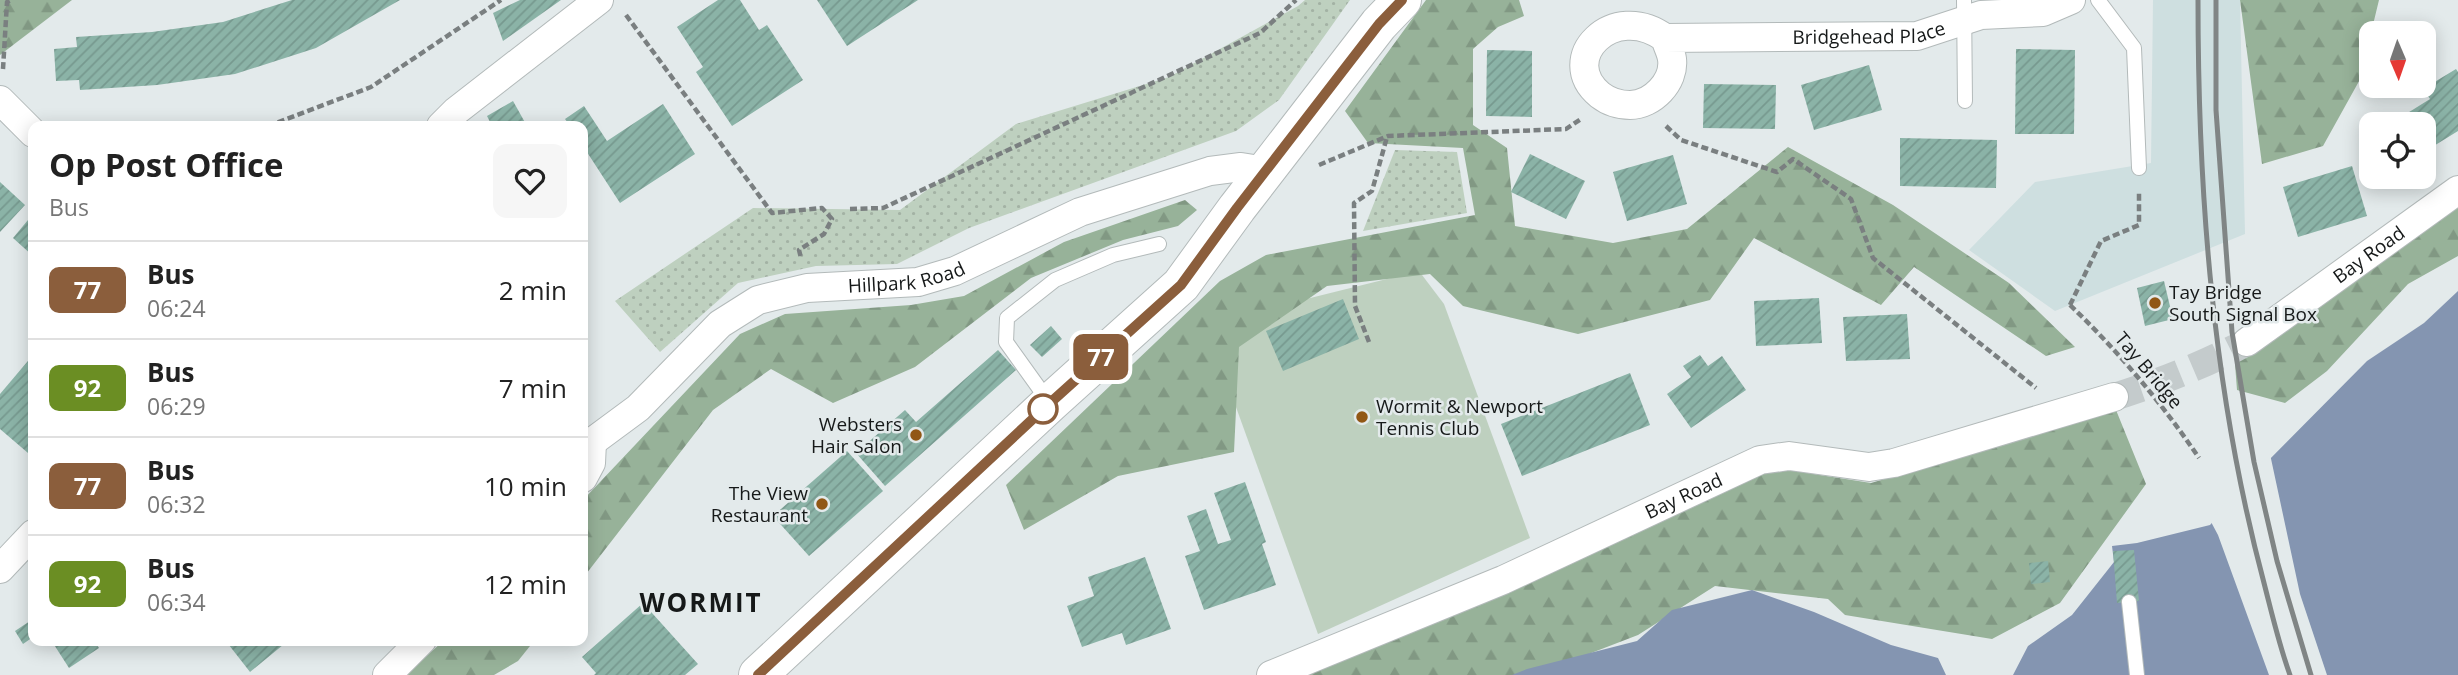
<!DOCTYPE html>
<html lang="en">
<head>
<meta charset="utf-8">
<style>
  :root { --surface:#fff; --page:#f6f6f6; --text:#222; --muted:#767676; --line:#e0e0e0 }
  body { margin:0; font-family:"Open Sans",sans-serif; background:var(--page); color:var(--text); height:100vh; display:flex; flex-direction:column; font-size:26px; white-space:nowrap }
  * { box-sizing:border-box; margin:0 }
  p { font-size:23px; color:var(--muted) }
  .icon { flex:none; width:38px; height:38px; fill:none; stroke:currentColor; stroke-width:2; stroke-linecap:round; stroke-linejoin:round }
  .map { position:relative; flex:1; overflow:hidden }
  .sheet { position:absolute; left:28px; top:121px; width:560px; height:525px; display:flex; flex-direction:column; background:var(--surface); border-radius:14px; box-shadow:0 4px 18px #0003 }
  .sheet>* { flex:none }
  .badge { padding:0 14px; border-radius:10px; font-size:24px; line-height:46px }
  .needle { width:46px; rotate:178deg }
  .tools { position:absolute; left:2359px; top:21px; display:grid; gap:14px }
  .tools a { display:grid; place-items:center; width:77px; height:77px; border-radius:14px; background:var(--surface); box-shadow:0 4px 18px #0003; font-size:35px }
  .map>.badge { position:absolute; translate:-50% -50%; box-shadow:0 0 0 4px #fff }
  .round { display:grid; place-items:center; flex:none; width:74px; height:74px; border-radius:14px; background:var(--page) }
  .head { display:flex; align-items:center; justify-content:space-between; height:119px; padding:0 21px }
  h1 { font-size:33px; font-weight:700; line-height:52px }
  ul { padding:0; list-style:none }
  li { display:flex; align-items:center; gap:21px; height:98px; padding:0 21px; border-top:2px solid var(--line) }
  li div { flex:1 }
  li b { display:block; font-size:26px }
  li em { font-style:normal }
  li .badge { min-width:77px; font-weight:700; text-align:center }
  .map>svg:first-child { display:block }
  .built { fill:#cedfe0 }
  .grass { fill:#bed0bf }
  .forest { fill:url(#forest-firs) }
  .park { fill:url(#park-dots) }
  .water { fill:#8495b1 }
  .pier { fill:#e3eaeb }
  .building { fill:url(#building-hatch) }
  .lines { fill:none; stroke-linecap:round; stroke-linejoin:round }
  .minor-tunnel { stroke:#c4cbcc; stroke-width:28; stroke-dasharray:28 14; stroke-linecap:butt }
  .service-casing { stroke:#b3baba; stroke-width:16 }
  .minor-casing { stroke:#b3baba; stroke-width:30 }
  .secondary-casing { stroke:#b3baba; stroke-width:40 }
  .path { stroke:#7a7f80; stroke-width:4.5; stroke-dasharray:7 3.5; stroke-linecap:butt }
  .service { stroke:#fff; stroke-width:14 }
  .minor { stroke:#fff; stroke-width:28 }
  .secondary { stroke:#fff; stroke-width:38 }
  .rail { stroke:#808585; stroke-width:5 }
  .path-bridge { stroke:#7a7f80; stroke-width:4.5; stroke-dasharray:7 3.5; stroke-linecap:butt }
  .line-casing { stroke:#fff; stroke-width:16 }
  .line { stroke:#8b5e3c; stroke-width:10 }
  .poi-dot { fill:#915715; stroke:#e3eaeb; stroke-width:2.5 }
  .stop-dot { fill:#fff; stroke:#8b5e3c; stroke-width:3.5 }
  .labels { text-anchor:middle; stroke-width:5; stroke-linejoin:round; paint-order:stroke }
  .street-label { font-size:19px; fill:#161919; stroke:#e3eaeb }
  .poi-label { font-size:19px; fill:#161919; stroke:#e3eaeb; text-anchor:start }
  .district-label { font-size:26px; font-weight:bold; letter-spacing:2px; fill:#161919; stroke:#e3eaeb }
</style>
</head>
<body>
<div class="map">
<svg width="2458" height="675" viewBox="0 0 2458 675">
  <defs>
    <pattern id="forest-firs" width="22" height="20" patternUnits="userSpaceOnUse" patternTransform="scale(1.75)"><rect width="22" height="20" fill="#97b299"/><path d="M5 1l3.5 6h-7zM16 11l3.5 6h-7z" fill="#819883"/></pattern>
    <pattern id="park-dots" width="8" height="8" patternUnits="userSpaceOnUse" patternTransform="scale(1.75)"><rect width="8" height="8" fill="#bed0bf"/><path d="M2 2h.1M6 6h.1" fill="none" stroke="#a3b2a4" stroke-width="1.8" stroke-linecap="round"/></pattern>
    <pattern id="building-hatch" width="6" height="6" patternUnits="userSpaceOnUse" patternTransform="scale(1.75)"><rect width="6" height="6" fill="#8bb3a7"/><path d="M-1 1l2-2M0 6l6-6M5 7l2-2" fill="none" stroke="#77998f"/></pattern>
  </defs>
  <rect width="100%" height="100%" fill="#e3eaeb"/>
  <path class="built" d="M2153,0h87l5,234 -190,77 -86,-61 66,-68 116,-19z"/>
  <path class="grass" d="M1419,271l25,33 86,234 -212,96 -112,-310z"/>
  <g class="forest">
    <path d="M0,0h72l-72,55z"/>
    <path d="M1426,0h93l5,16 -26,11 -25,22v76l34,23 8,78 98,17 74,-14 101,-82 105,58 116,78 66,64 -29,9 -132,-89 -33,38 -127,-67 -44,62 -132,34 -115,-28 -33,-32 -103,12 -88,61 -5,105 -116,24 -94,54 -18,-45 214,-204 46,-26 209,-40 -12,-67 -95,-5 -23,-32z"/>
    <path d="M2240,0h139l-8,33 -3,32 -45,81 -61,18z"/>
    <path d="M1185,200l12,10 -19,16 -55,14 -92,38 -116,89 -82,36 -62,-34 -58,41 -130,168v-78l157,-166 45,-20 126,-9 53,-9 100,-54z"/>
    <path d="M2458,204v52l-50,28 -81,87 -42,32 -48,-13 -2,-26z"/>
    <path d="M2116,410l30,74 -86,119 -68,36 -147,-24 -17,-16 -113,-13 -77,49 -104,40h-234l444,-196 38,-10 89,14z"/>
    <path d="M443,641h91l-16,20 -24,14h-88z"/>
  </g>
  <g class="park">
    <path d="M1305,0h45l-71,100 -43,31 -267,97 -72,36 -81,2 -78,17 -78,69 -45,-51 138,-93 147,2 116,-86 153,-47 129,-71z"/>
    <path d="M1395,150l62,2 10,61 -104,18z"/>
  </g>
  <g class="water">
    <path d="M2458,291v384h-445l15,-29 44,-31 42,-53 -2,-16 25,-3 73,-18 48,-54 109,-110 57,-38z"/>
    <path d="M1752,590l62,22 77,33 47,13 8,17h-434l15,-6 110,-28 35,-31z"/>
  </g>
  <path class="pier" d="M2270,454l30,140 27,81h-58l-51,-140 -8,-15z"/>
  <g class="building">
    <path d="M292,0h108l-84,48 -81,26 -78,11 -77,5 -1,-10 -23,1 -2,-32 23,-2 -1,-10 76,-5 71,-10z"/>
    <path d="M520,0h41l-58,41 -10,-28z"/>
    <path d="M718,0h22l19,30 8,-5 36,55 -71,46 -36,-54 7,-5 -26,-40z"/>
    <path d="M817,0h101l-71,46z"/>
    <path d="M2016,49l59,1 -1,84h-59z"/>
    <path d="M1487,50l45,1v66l-46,-1z"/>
    <path d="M1869,65l13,45 -68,20 -13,-45z"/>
    <path d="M2456,69l2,3v59l-34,21v-28h-34l40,-25 -7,-10z"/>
    <path d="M1704,84l72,1 -1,44 -72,-1z"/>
    <path d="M513,101l14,25h-35l-5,-10z"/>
    <path d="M663,104l32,50 -75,49 -37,-57v-20h-13l-5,-7 19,-13 23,35z"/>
    <path d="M1900,138l97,2 -1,48 -96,-2z"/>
    <path d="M1530,154l55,27 -19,38 -55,-27z"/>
    <path d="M1673,155l14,49 -60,17 -14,-49z"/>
    <path d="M2352,166l15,50 -69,21 -15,-50z"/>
    <path d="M0,182l25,23 -25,27z"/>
    <path d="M33,214v42l-20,-18z"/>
    <path d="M2164,281l9,38 -28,7 -8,-38z"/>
    <path d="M1819,298l3,45 -66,3 -2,-45z"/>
    <path d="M1343,299l16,40 -76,32 -17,-40z"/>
    <path d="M1907,314l3,45 -64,2 -3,-44z"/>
    <path d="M1051,326l11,13 -20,18 -12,-12z"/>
    <path d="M998,350l18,20 -131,116 -29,-33 49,-43 11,12z"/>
    <path d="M33,355v93l-5,5 -28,-24v-35z"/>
    <path d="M1700,355l8,11 14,-10 24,34 -55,38 -24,-34 24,-17 -8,-11z"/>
    <path d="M1630,373l20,52 -128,51 -21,-52z"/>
    <path d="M847,451l36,40 -74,65 -36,-40z"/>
    <path d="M1245,482l21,60 -4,2 14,41 -72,25 -19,-54 15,-5 -13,-35 19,-7 12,35 13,-4 -17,-47z"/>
    <path d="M2134,550l5,51 -22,2 -4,-52z"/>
    <path d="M1145,557l26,72 -45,16 -4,-12 -40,14 -15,-41 27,-10 -6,-19z"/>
    <path d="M2048,561l2,21 -19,2 -2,-21z"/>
    <path d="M643,603l55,61 -13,11h-91l2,-2 -14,-16z"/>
    <path d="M33,619v18l-10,7 -8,-13z"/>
    <path d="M51,640h43l5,8 -30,20z"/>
    <path d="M225,640h64l-39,32z"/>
  </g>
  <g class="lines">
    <path class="minor-tunnel" d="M2114,397c47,-15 90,-32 133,-55"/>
    <g class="service-casing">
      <g id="service">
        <path d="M1964,0l1,101"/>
        <path d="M2098,0l36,48 5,120"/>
        <path d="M1049,402l-43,-60 1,-24 48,-38 58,-25 46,-11"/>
        <path d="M2129,602l8,73"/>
      </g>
    </g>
    <g class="minor-casing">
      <g id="minor">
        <path id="s1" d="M1665,38c2,7 6,14 7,21 3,23 -20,46 -42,46 -12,0 -21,-3 -30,-10 -44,-36 13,-95 65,-57l252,-2 64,-21 62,-3 28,-12"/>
        <path d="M0,100l33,33"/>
        <path d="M441,126l15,-15 143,-111"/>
        <path id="s2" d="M2247,342l211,-152"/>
        <path id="s3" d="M583,446l9,-4 46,-34 82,-84 38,-24 49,-12 111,-6 37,-11 125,-59 130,-41 31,-4 25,4"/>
        <path d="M583,478l8,-15 1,-21"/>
        <path d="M0,569l33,-35"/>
        <path d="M387,675l35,-35"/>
        <path id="s4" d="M1271,675l232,-95 257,-120 29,-4 80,11 25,-4 220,-66"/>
      </g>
    </g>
    <g class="secondary-casing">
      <path id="secondary" d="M758,675l292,-272 131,-118 56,-77 142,-184 23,-24"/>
    </g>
    <g class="path">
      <path d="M626,15l146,198 50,-5 10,11 -8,15 -25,16 2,8"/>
      <path d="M3,69l4,-67 4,-2"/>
      <path d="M268,126l103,-39 130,-87"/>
      <path d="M1666,126l15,14 96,32 16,-13 58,40 22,59 163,130"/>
      <path d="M1319,165l69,-29 178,-7 15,-10"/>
      <path d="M850,209l33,-1 377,-175 36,-33"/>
      <path d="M2070,305l31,-64 38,-16v-34"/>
      <path d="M1369,342l-14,-36 -1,-103 18,-12 15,-54"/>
    </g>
    <use href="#service" class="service"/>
    <use href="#minor" class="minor"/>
    <use href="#secondary" class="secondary"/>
    <g class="rail">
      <path d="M2198,0c0,197 15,392 66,583 8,31 15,62 26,92"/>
      <path d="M2216,0v110l16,222 22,130 23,99 34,114"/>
    </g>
    <path class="path-bridge" d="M2070,305c48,46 92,98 129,153"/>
  </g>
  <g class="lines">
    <g class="line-casing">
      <path id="line" d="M758,675l292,-272 131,-118 56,-77 142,-184 23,-24"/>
    </g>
    <use href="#line" class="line"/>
  </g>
  <g class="poi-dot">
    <circle cx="2155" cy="303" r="7"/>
    <circle cx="1362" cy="417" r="7"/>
    <circle cx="916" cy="435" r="7"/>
    <circle cx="822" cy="504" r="7"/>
  </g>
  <circle class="stop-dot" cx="1043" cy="409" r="14"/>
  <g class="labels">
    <g class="street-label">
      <text dy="7" stroke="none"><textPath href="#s1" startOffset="467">Bridgehead Place</textPath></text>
      <text dy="7" stroke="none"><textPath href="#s2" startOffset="150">Bay Road</textPath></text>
      <text dy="7" stroke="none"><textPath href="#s3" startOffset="380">Hillpark Road</textPath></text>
      <text transform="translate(2149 370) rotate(50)" y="7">Tay Bridge</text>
      <text dy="7" stroke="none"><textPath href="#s4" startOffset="450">Bay Road</textPath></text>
    </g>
    <g class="poi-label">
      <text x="2169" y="299">Tay Bridge<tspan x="2169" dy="22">South Signal Box</tspan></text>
      <text x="1376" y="413">Wormit &amp; Newport<tspan x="1376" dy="22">Tennis Club</tspan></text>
      <text x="902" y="431" text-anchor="end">Websters<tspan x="902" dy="22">Hair Salon</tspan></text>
      <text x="808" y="500" text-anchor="end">The View<tspan x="808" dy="22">Restaurant</tspan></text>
    </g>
    <g class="district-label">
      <text x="701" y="612">WORMIT</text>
    </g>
  </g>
</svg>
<div class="tools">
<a><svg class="needle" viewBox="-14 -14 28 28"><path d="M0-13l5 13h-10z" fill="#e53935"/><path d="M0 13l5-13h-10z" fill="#767676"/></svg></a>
<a><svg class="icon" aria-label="locate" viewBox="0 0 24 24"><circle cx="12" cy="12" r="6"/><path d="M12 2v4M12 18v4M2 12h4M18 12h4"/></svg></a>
</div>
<b class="badge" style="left:1101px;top:357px;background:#8b5e3c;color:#fff">77</b>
<section class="sheet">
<div class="head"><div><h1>Op Post Office</h1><p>Bus</p></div><a class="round"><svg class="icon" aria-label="heart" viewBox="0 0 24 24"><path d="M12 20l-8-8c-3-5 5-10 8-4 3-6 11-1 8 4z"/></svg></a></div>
<ul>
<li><span class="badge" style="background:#8b5e3c;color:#fff">77</span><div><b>Bus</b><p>06:24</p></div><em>2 min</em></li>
<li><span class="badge" style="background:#6b8e23;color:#fff">92</span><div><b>Bus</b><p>06:29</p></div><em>7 min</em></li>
<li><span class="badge" style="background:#8b5e3c;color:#fff">77</span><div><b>Bus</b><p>06:32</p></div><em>10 min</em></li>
<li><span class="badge" style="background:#6b8e23;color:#fff">92</span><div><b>Bus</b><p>06:34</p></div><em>12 min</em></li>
</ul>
</section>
</div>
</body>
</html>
